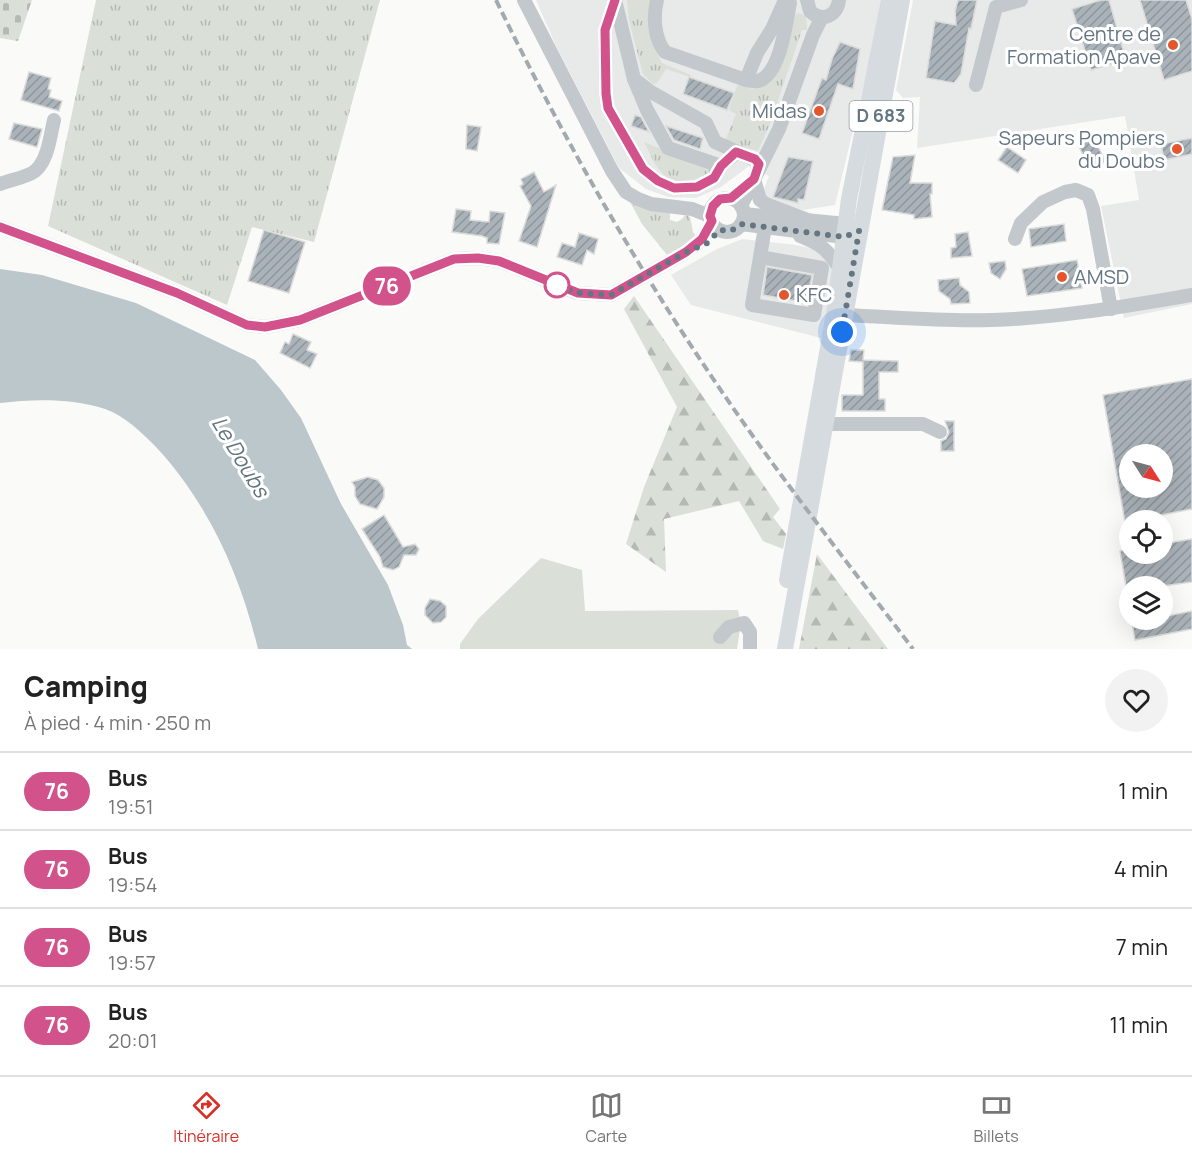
<!DOCTYPE html>
<html lang="fr">
<head>
<meta charset="utf-8">
<style>
  :root { --surface:#fff; --page:#f2f2f2; --text:#222; --muted:#767676; --line:#e0e0e0; --accent:#d93025 }
  body { margin:0; font-family:Manrope,sans-serif; background:var(--page); color:var(--text); height:100vh; display:flex; flex-direction:column; font-size:22px; white-space:nowrap }
  * { box-sizing:border-box; margin:0 }
  p { font-size:20px; color:var(--muted) }
  .icon { flex:none; width:33px; height:33px; fill:none; stroke:currentColor; stroke-width:2; stroke-linecap:round; stroke-linejoin:round }
  .map { position:relative; height:649px; overflow:hidden }
  .side { display:flex; flex-direction:column; background:var(--surface); flex:1 }
  .side>* { flex:none }
  .badge { padding:0 12px; border-radius:20px; font-size:21px; line-height:39px }
  .needle { width:39px; rotate:126deg }
  .controls { position:absolute; left:1119px; top:444px; display:grid; gap:12px }
  .controls a { display:grid; place-items:center; width:54px; height:54px; border-radius:50%; background:var(--surface); box-shadow:0 6px 24px #0002; font-size:30px }
  .you { position:absolute; width:30px; height:30px; margin:-15px; border:4px solid #fff; border-radius:50%; background:#1a73e8; box-shadow:0 0 0 9px #1a73e833 }
  .map>.badge { position:absolute; translate:-50% -50%; box-shadow:0 0 0 3px #fff }
  .round { display:grid; place-items:center; flex:none; width:63px; height:63px; border-radius:32px; background:var(--page) }
  .summary { display:flex; align-items:center; justify-content:space-between; height:102px; padding:0 24px }
  h1 { font-size:28px; font-weight:800; line-height:45px }
  ul { padding:0; list-style:none }
  li { display:flex; align-items:center; gap:18px; height:78px; padding:0 24px; border-top:2px solid var(--line) }
  li div { flex:1 }
  li b { display:block; font-size:22px }
  li em { font-style:normal }
  li .badge { min-width:66px; font-weight:700; text-align:center }
  .tab-bar { display:flex; justify-content:space-around; align-items:center; height:84px; border-top:2px solid var(--line); background:var(--surface); font-size:16px; color:var(--muted) }
  .tab-bar a { display:grid; justify-items:center; gap:3px }
  .tab-bar .active { color:var(--accent) }
  .map>svg:first-child { display:block }
  .built { fill:#e8e9e9 }
  .grass { fill:url(#grass-tufts) }
  .forest { fill:url(#forest-firs) }
  .cemetery { fill:url(#cemetery-stones) }
  .park { fill:#dadfd7 }
  .water { fill:#bbc7cb }
  .building { fill:url(#building-hatch); stroke:#dcdcda; stroke-width:1.5; fill-rule:evenodd }
  .lines { fill:none; stroke-linecap:round; stroke-linejoin:round }
  .minor { stroke:#c3c8cc; stroke-width:14 }
  .major { stroke:#d6dbdf; stroke-width:16 }
  .rail { stroke:#a2aab0; stroke-width:4; stroke-dasharray:9 4.5; stroke-linecap:butt }
  .line-casing { stroke:#fff; stroke-width:14 }
  .line { stroke:#d2528b; stroke-width:9 }
  .walk { stroke:#657683; stroke-width:6; stroke-dasharray:0 10.8 }
  .poi-dot { fill:#e4572e; stroke:#fff; stroke-width:2 }
  .stop-dot { fill:#fff; stroke:#d2528b; stroke-width:3 }
  .labels { text-anchor:middle; stroke-width:6; stroke-linejoin:round; paint-order:stroke }
  .shield { fill:#fff; stroke:#939fa8; stroke-width:1.5 }
  .shield-label { font-size:18px; font-weight:bold; fill:#657683 }
  .poi-label { font-size:20px; fill:#657683; stroke:#fff; text-anchor:end }
  .water-label { font-size:21px; font-style:italic; fill:#60757c; stroke:#fff }
</style>
</head>
<body>
<div class="map">
<svg width="1192" height="649" viewBox="0 0 1192 649">
  <defs>
    <pattern id="grass-tufts" width="24" height="20" patternUnits="userSpaceOnUse" patternTransform="scale(1.5)"><rect width="24" height="20" fill="#dadfd7"/><path d="M3 7l-1-3M5 7V3M7 7l1-3M15 17l-1-3M17 17v-4M19 17l1-3" fill="none" stroke="#b4b9b4"/></pattern>
    <pattern id="forest-firs" width="22" height="20" patternUnits="userSpaceOnUse" patternTransform="scale(1.5)"><rect width="22" height="20" fill="#dadfd7"/><path d="M5 1l3.5 6h-7zM16 11l3.5 6h-7z" fill="#b4b9b4"/></pattern>
    <pattern id="cemetery-stones" width="16" height="16" patternUnits="userSpaceOnUse" patternTransform="scale(1.5)"><rect width="16" height="16" fill="#dadfd7"/><path d="M2 7V4a2 2 0 0 1 4 0v3zM10 15v-3a2 2 0 0 1 4 0v3z" fill="#b4b9b4"/></pattern>
    <pattern id="building-hatch" width="6" height="6" patternUnits="userSpaceOnUse" patternTransform="scale(1.5)"><rect width="6" height="6" fill="#aab3b9"/><path d="M-1 1l2-2M0 6l6-6M5 7l2-2" fill="none" stroke="#8e969c"/></pattern>
  </defs>
  <rect width="100%" height="100%" fill="#fafaf8"/>
  <g class="built">
    <path d="M536,0h345l-12,64 -34,141 -32,5 -36,-10 -4,-9 6,-15 -20,-10 -28,21 -25,11 -28,-1 -22,-8 -27,-21 -63,-122z"/>
    <path d="M913,0h279v304l-68,14 -23,-112 38,-6 -14,-84 -208,32 3,-51 -17,1 -7,-8z"/>
    <path d="M742,239l54,6 19,4 15,15 4,16 -9,59 -134,-34 -20,-30 46,-26z"/>
  </g>
  <g class="grass">
    <path d="M96,0h284l-66,242 -62,-15 -25,78 -179,-79z"/>
    <path d="M627,0h23c-5,19 3,46 12,63l29,12 -1,2 -24,-8 -9,14 -4,1 -10,-10 -14,-54z"/>
    <path d="M798,13l8,3 1,14h-5l-32,94 -12,27 -33,-10 11,-27 -7,-4 9,-27c5,3 12,7 18,5 19,-4 31,-54 37,-72z"/>
    <path d="M644,142l68,28c-11,10 -35,18 -48,5 -9,-8 -14,-22 -20,-33z"/>
    <path d="M629,200l41,11v9l7,2 5,-3 4,-5 4,3 3,15 4,5 -9,8 -21,10 -25,-31z"/>
  </g>
  <g class="forest">
    <path d="M634,296l146,213 -7,8 13,17 -3,15 -20,-8 -24,-40 -75,18 2,53 -40,-28 18,-57 33,-80 -53,-98z"/>
    <path d="M817,554l71,95h-89z"/>
  </g>
  <path class="cemetery" d="M0,0h32l-14,41 -18,-3z"/>
  <path class="park" d="M541,558l41,12 3,41 153,-1 3,12 -4,27h-277v-5l18,-25z"/>
  <path class="water" d="M0,269l42,6 94,28 119,57 26,30 20,28 40,86 47,81 15,40 4,20 5,4h-154c-18,-75 -50,-146 -102,-202 -15,-15 -31,-31 -51,-38 -32,-11 -73,-10 -105,-6z"/>
  <g class="building">
    <path d="M958,0h19l-6,29 -2,-1 -8,46 -7,9 -28,-5 9,-57 21,4 -1,-14z"/>
    <path d="M1101,0h8l17,60 -35,10 -19,-61z"/>
    <path d="M1140,0h46l6,19v52l-28,9z"/>
    <path d="M840,42l20,7 -7,40 -15,-5 -19,55 -17,-6 20,-55 4,2 6,-21z"/>
    <path d="M29,72l22,6 -3,11 3,1 -2,7 13,4 -3,10 -38,-11z"/>
    <path d="M689,77l45,16 -7,17 -44,-16z"/>
    <path d="M635,115l6,2 8,15 -18,-6z"/>
    <path d="M14,123l28,6 -5,18 -28,-8z"/>
    <path d="M467,125l14,2 -4,24 -11,-2z"/>
    <path d="M666,126l37,12 -3,11 -26,-9z"/>
    <path d="M1093,137l13,25 -15,8 -13,-25z"/>
    <path d="M1192,138v16l-28,6 -3,-16z"/>
    <path d="M1007,147l19,13 -8,13 -20,-13z"/>
    <path d="M915,155l-5,28h22v11h-2l2,23 -18,2v-4l-32,-5 11,-53z"/>
    <path d="M788,157l25,4 -9,39 -6,-1v4l-25,-6z"/>
    <path d="M534,172l10,20 12,-7 -19,62 -18,-6 12,-35 -11,-20 3,-2 -2,-5z"/>
    <path d="M456,209l15,2 -1,9 19,2 1,-11 15,2 -6,31 -12,-1v-5l-5,-2 -30,-4z"/>
    <path d="M1064,224l2,17 -35,6 -2,-18z"/>
    <path d="M264,230l41,12 -16,51 -41,-12z"/>
    <path d="M968,232l4,24 -21,2v-10l5,-1 -1,-13z"/>
    <path d="M579,233l19,6 -4,15 -7,-4 -5,15 -25,-8 5,-14 13,4z"/>
    <path d="M1077,260l5,28 -55,8 -5,-27z"/>
    <path d="M1005,261l1,8 -6,10 -9,-6 -2,-10z"/>
    <path d="M767,267l45,8 -5,28 -44,-8z"/>
    <path d="M959,278l1,7 9,7 1,11 -19,1 -1,-5 -11,-8 -1,-11z"/>
    <path d="M293,334l18,8 -4,8 10,4 -7,14 -30,-15 5,-11 4,2z"/>
    <path d="M851,350h13l-1,10 35,1v11h-19v27h6v12h-43v-16h21v-33l-14,-1z"/>
    <path d="M1192,379v130l-67,13 -22,-127zM1130,454h32v34h-32z"/>
    <path d="M945,421h9v30h-13v-10l5,-2 3,-7z"/>
    <path d="M368,477l10,3 6,8v9l-7,12 -17,-5 -5,-8v-9l-3,-5z"/>
    <path d="M384,515l19,32 12,-3 4,5 -3,6h-12l-5,12 -6,3 -10,-3 -3,-10 -18,-28z"/>
    <path d="M1192,539v43l-29,4h-37l-6,-35 10,-2v5h32v-10z"/>
    <path d="M430,599l10,2 6,5v11l-5,5 -8,1 -8,-8v-7z"/>
    <path d="M1192,611v18l-57,11 -3,-17 30,-3v-3z"/>
  </g>
  <g class="lines">
    <g class="minor">
      <path d="M524,0l88,171 14,21 12,7 13,5 41,5 18,7"/>
      <path d="M615,0l-10,30 1,64 2,14 35,61 15,12 16,7 23,-1 17,-9 7,-12 16,-14"/>
      <path d="M615,0l19,79 13,31 21,38 53,18"/>
      <path d="M657,0c-4,17 -3,38 8,52l81,28 11,-27 15,-24 13,-29"/>
      <path d="M807,0l3,11c12,12 27,5 29,-11"/>
      <path d="M634,79l17,13 55,31 9,19 43,19 1,3 -5,15 6,21 6,4 47,18"/>
      <path d="M746,80c7,1 12,3 18,-2 17,-12 22,-55 26,-75"/>
      <path d="M976,85l20,-78 25,-7"/>
      <path d="M0,184c10,-4 23,-6 32,-11 16,-9 18,-37 22,-53"/>
      <circle cx="727" cy="215" r="17"/>
      <path d="M741,206l38,-77 34,-94 9,-18"/>
      <path d="M744,214l102,10 8,5"/>
      <path d="M741,224l103,13 10,-4"/>
      <path d="M0,227l177,66 70,32 18,2 35,-7 154,-61 24,-1 21,3 78,32 34,2 75,-43 16,-13 10,-18"/>
      <path d="M800,236c21,8 28,14 40,33"/>
      <path d="M1015,239l6,-16 22,-21 22,-10 11,-2 12,5 5,14 18,100"/>
      <path d="M760,257l62,11 -8,47 -62,-10 13,-78"/>
      <path d="M845,315c49,2 98,7 147,5 67,-2 134,-14 200,-25"/>
      <path d="M827,424h96l17,8"/>
      <path d="M720,637l9,-10 15,-4 6,9v17"/>
    </g>
    <g class="major">
      <path d="M787,580l47,-266 15,-115 40,-199"/>
      <path d="M785,649l117,-649"/>
    </g>
    <path class="rail" d="M496,0c65,134 138,263 222,386 61,90 129,176 195,263"/>
  </g>
  <g class="lines">
    <g class="line-casing">
      <path id="line" d="M0,227l177,66 70,32 18,2 35,-7 154,-61 24,-1 21,3 79,32 33,2 75,-43 16,-13 10,-18 -2,-5 3,-10 7,-7 11,-1 23,-19 5,-15 -4,-5 -19,-7 -15,14 -7,12 -17,9 -23,1 -16,-7 -15,-12 -35,-61 -2,-14 -1,-64 10,-30"/>
    </g>
    <use href="#line" class="line"/>
    <path class="walk" d="M557,285l-4,-1 25,9 33,2 75,-43 20,-8 14,-14 11,1 10,-7 103,13 15,-6 -17,101"/>
  </g>
  <g class="poi-dot">
    <circle cx="1173" cy="45" r="6"/>
    <circle cx="819" cy="111" r="6"/>
    <circle cx="1177" cy="149" r="6"/>
    <circle cx="1062" cy="277" r="6"/>
    <circle cx="784" cy="295" r="6"/>
  </g>
  <circle class="stop-dot" cx="557" cy="285" r="12"/>
  <g class="labels">
    <rect class="shield" x="849.5" y="101" width="63" height="30" rx="4.5"/>
    <g class="shield-label">
      <text x="881" y="122">D 683</text>
    </g>
    <g class="poi-label">
      <text x="1161" y="41">Centre de<tspan x="1161" dy="23">Formation Apave</tspan></text>
      <text x="807" y="118">Midas</text>
      <text x="1165" y="145">Sapeurs Pompiers<tspan x="1165" dy="23">du Doubs</tspan></text>
      <text x="1074" y="284" text-anchor="start">AMSD</text>
      <text x="796" y="302" text-anchor="start">KFC</text>
    </g>
    <g class="water-label">
      <text transform="translate(240 457) rotate(59)" y="7">Le Doubs</text>
    </g>
  </g>
</svg>
<div class="controls">
<a><svg class="needle" viewBox="-14 -14 28 28"><path d="M0-13l5 13h-10z" fill="#e53935"/><path d="M0 13l5-13h-10z" fill="#767676"/></svg></a>
<a><svg class="icon" aria-label="locate" viewBox="0 0 24 24"><circle cx="12" cy="12" r="6"/><path d="M12 2v4M12 18v4M2 12h4M18 12h4"/></svg></a>
<a><svg class="icon" aria-label="layers" viewBox="0 0 24 24"><path d="M12 4l9 5-9 5-9-5zM3 14l9 5 9-5"/></svg></a>
</div>
<div class="you" style="left:842px;top:332px"></div>
<b class="badge" style="left:387px;top:286px;background:#d2528b;color:#fff">76</b>
</div>
<section class="side">
<div class="summary"><div><h1>Camping</h1><p>À pied · 4 min · 250 m</p></div><a class="round"><svg class="icon" aria-label="heart" viewBox="0 0 24 24"><path d="M12 20l-8-8c-3-5 5-10 8-4 3-6 11-1 8 4z"/></svg></a></div>
<ul>
<li><span class="badge" style="background:#d2528b;color:#fff">76</span><div><b>Bus</b><p>19:51</p></div><em>1 min</em></li>
<li><span class="badge" style="background:#d2528b;color:#fff">76</span><div><b>Bus</b><p>19:54</p></div><em>4 min</em></li>
<li><span class="badge" style="background:#d2528b;color:#fff">76</span><div><b>Bus</b><p>19:57</p></div><em>7 min</em></li>
<li><span class="badge" style="background:#d2528b;color:#fff">76</span><div><b>Bus</b><p>20:01</p></div><em>11 min</em></li>
</ul>
</section>
<nav class="tab-bar">
<a class="active"><svg class="icon" aria-label="directions" viewBox="0 0 24 24"><path d="M12 3l9 9-9 9-9-9zM9 14v-3h6M13 9l2 2-2 2"/></svg>Itinéraire</a>
<a><svg class="icon" aria-label="map" viewBox="0 0 24 24"><path d="M3 6l6-2 6 2 6-2v14l-6 2-6-2-6 2zM9 4v14M15 6v14"/></svg>Carte</a>
<a><svg class="icon" aria-label="tickets" viewBox="0 0 24 24"><path d="M3 7h18v10H3zM15 7v10"/></svg>Billets</a>
</nav>
</body>
</html>
